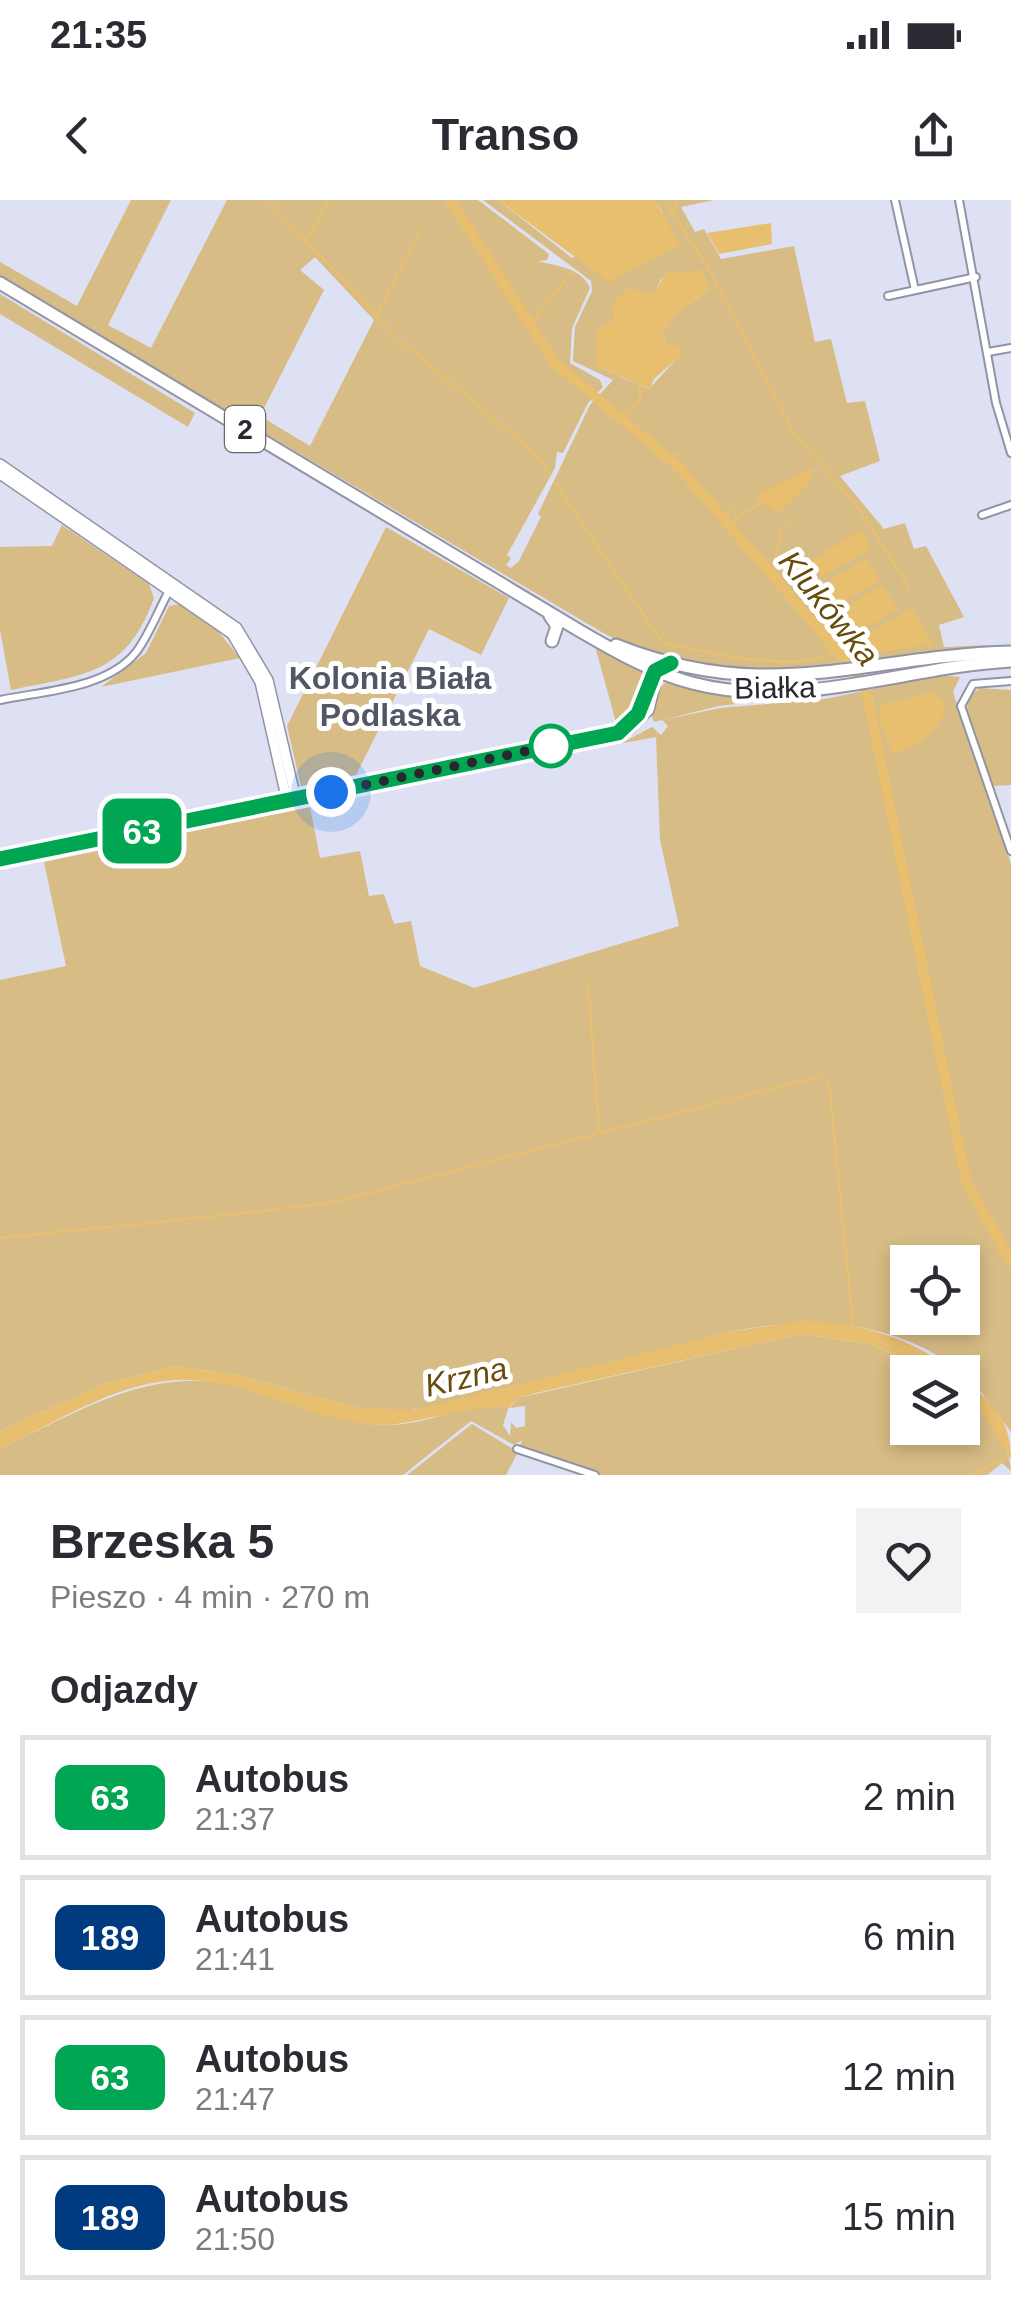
<!DOCTYPE html>
<html lang="pl">
<head>
<meta charset="utf-8">
<style>
  :root { --surface:#fff; --page:#f2f2f3; --text:#2b2b33; --muted:#7c7c81; --line:#e1e1e2 }
  body { margin:0; font-family:Arial,sans-serif; background:var(--page); color:var(--text); height:100vh; display:flex; flex-direction:column; font-size:38px; white-space:nowrap }
  * { box-sizing:border-box; margin:0 }
  p { font-size:32px; color:var(--muted) }
  .icon { flex:none; width:55px; height:55px; fill:none; stroke:currentColor; stroke-width:2; stroke-linecap:round; stroke-linejoin:round }
  .map { position:relative; height:1275px; overflow:hidden }
  .panel { display:flex; flex-direction:column; background:var(--surface); flex:1 }
  .panel>* { flex:none }
  .badge { padding:0 20px; border-radius:15px; font-size:35px; line-height:65px }
  .buttons { position:absolute; left:890px; top:1045px; display:grid; gap:20px }
  .buttons a { display:grid; place-items:center; width:90px; height:90px; border-radius:0px; background:var(--surface); box-shadow:0 5px 15px #0003; font-size:50px }
  .you { position:absolute; width:50px; height:50px; margin:-25px; border:8px solid #fff; border-radius:50%; background:#1a73e8; box-shadow:0 0 0 15px #1a73e833 }
  .map>.badge { position:absolute; translate:-50% -50%; box-shadow:0 0 0 5px #fff }
  h2 { padding:0 50px; font-size:38px; line-height:90px }
  .round { display:grid; place-items:center; flex:none; width:105px; height:105px; border-radius:0px; background:var(--page) }
  .head { display:flex; align-items:center; justify-content:space-between; height:170px; padding:0 50px }
  h1 { font-size:48px; font-weight:700; line-height:75px }
  ul { padding:0; list-style:none }
  li { display:flex; align-items:center; gap:30px; height:125px; margin:0 20px 15px; padding:0 30px; border:5px solid var(--line); border-radius:0px }
  li div { flex:1 }
  li b { display:block; font-size:38px }
  li em { font-style:normal }
  li .badge { min-width:110px; font-weight:700; text-align:center }
  .status { display:flex; justify-content:space-between; align-items:center; height:70px; padding:0 50px; background:var(--surface); direction:ltr }
  .status svg { height:28px; fill:currentColor }
  header { display:flex; justify-content:space-between; align-items:center; height:130px; padding:0 50px; background:var(--surface); font-size:45px; font-weight:700 }
  .map>svg:first-child { display:block }
  .green { fill:#d8bc85; fill-rule:evenodd }
  .water { fill:#e7bf6f }
  .lines { fill:none; stroke-linecap:round; stroke-linejoin:round }
  .stream { stroke:#e7bf6f; stroke-width:2.5 }
  .river { stroke:#e7bf6f; stroke-width:10 }
  .minor-casing { stroke:#9294a5; stroke-width:10 }
  .tertiary-casing { stroke:#9294a5; stroke-width:12 }
  .trunk-casing { stroke:#9294a5; stroke-width:15 }
  .minor { stroke:#fff; stroke-width:6 }
  .tertiary { stroke:#fff; stroke-width:9 }
  .trunk { stroke:#fff; stroke-width:11 }
  .line-casing { stroke:#fff; stroke-width:22 }
  .line { stroke:#00a651; stroke-width:15 }
  .walk { stroke:#282930; stroke-width:10; stroke-dasharray:0 18 }
  .stop-dot { fill:#fff; stroke:#00a651; stroke-width:5 }
  .labels { text-anchor:middle; stroke-width:10; stroke-linejoin:round; paint-order:stroke }
  .shield { fill:#fff; stroke:#68696e; stroke-width:2.5 }
  .shield-label { font-size:28px; font-weight:bold; fill:#282930 }
  .street-label { font-size:30px; fill:#282930; stroke:#fff }
  .water-label { font-size:32px; font-style:italic; fill:#684c0d; stroke:#fff }
  .neighbourhood-label { font-size:32px; font-weight:bold; fill:#535665; stroke:#fff }
</style>
</head>
<body>
<div class="status"><b>21:35</b><svg viewBox="0 0 49 12"><path d="M0 12V9h3v3zM5 12V6h3v6zM10 12V3h3v9zM15 12V0h3v12zM26 1h20v11H26zM47 4h2v5h-2z"/></svg></div>
<header><svg class="icon" aria-label="back" viewBox="0 0 24 24"><path d="M15 5l-7 7 7 7"/></svg>Transo<svg class="icon" aria-label="share" viewBox="0 0 24 24"><path d="M12 15V3M7 8l5-5 5 5M5 13v7h14v-7"/></svg></header>
<div class="map">
<svg width="1011" height="1275" viewBox="0 0 1011 1275">
  <rect width="100%" height="100%" fill="#dee1f3"/>
  <g class="green">
    <path d="M131,0h40l-63,125 43,23 76,-148h251l71,54 -2,6 -9,1c19,5 44,7 52,27l-18,40 -2,35 30,17 3,7 -15,16 -25,50 -6,-1 -2,16 -48,87 4,3 -5,7 5,3 8,-7 22,-44 -3,-3 52,-109 23,-25 -40,-19 2,-34 17,-36 -1,-10 -108,-81h15l74,58 91,-45 -8,-13h59l-33,7 14,25 9,-3 17,30 73,-13 21,96 16,-3 16,64 18,-2 15,60 -40,15 44,53 21,-6 9,26 12,-3 38,71 -25,8 5,22 47,-2c-122,29 -270,47 -386,-11l-605,-357v-15l77,44zM315,57l59,63 -64,126 -50,-30 64,-126 -24,-20zM661,79l50,10 -36,25 -12,19 2,9 16,12 -32,35 -53,-23v-38l18,-7 1,-20 13,-12 26,6z"/>
    <path d="M0,94l195,119 -7,14 -188,-113z"/>
    <path d="M62,325l87,59 5,14c-28,78 -72,77 -143,92l-11,-60v-83l52,-1z"/>
    <path d="M386,327l123,71 -28,57 -52,-26 -73,146 -55,11 -14,-60z"/>
    <path d="M180,404l37,26 23,28 -139,29 45,-34 23,-47z"/>
    <path d="M595,446l50,28c3,20 -7,45 -28,52z"/>
    <path d="M941,475l19,2 -7,15 58,172v568c-15,-19 -30,-44 -48,-59 -67,-53 -152,-58 -234,-41l-282,73 -51,7 -38,-4 -120,-33 -64,-9 -68,17 -106,48v-451l66,-14 -22,-104 266,-55 10,51 40,-7 9,45 15,-2 10,30 17,-3 9,45 54,22 205,-62 -19,-86 -4,-103 -113,21 84,-18 25,-13 9,8 7,-9 -6,-6 58,-12 105,-9zM908,1062h54v56h-54z"/>
    <path d="M666,482l87,16 75,-5 -109,13 -65,16 -4,-10 9,-23z"/>
    <path d="M980,488l31,2v95l-21,1 -23,-78 3,-12z"/>
    <path d="M801,1134l68,10 64,27 -25,1v56h54l1,-34c20,17 47,49 48,77l-9,-8 -15,12h-389l-78,-28 2,-7 -8,5 -43,-24 -68,54h-403v-26c77,-36 149,-84 237,-63 49,12 95,37 147,39 41,1 79,-21 119,-21l5,5 -5,16 7,11 1,-14 5,6 9,-2v-20l-15,2 8,-10z"/>
    <path d="M472,1224l46,28 -12,23h-99z"/>
  </g>
  <g class="water">
    <path d="M498,0h157l25,45 -71,37z"/>
    <path d="M771,23l1,21 -53,10 -12,-21z"/>
    <path d="M701,70l10,19 -36,25 -12,19 2,9 15,5 2,7 -28,25 -4,10 -54,-23v-38l18,-7 -2,-17 16,-16 25,7 13,-22z"/>
    <path d="M813,267l-4,16 -30,31 -22,-15 2,-6z"/>
    <path d="M858,331l6,1 7,16 -49,29 -11,-16z"/>
    <path d="M867,357l13,23 -41,25 -14,-22z"/>
    <path d="M882,385l16,24 -41,25 -17,-23z"/>
    <path d="M912,407l21,37 -65,10 -8,-15z"/>
    <path d="M935,491l10,12c2,22 -33,50 -53,50l-13,-33 2,-15z"/>
    <path d="M800,1121c60,1 108,16 157,51h-21l-67,-28 -68,-10 -265,59 -18,5 -10,11c-12,-10 -97,16 -123,16 -72,-1 -136,-48 -208,-45 -63,3 -122,43 -177,69v-18l106,-48 68,-17 64,9 120,33 56,2 315,-78z"/>
    <path d="M962,1177c29,25 49,42 49,82l-29,-46 -19,-19z"/>
  </g>
  <g class="lines">
    <g class="stream">
      <path d="M268,0l130,139 138,115 14,21"/>
      <path d="M664,0l43,65 87,168 67,78 48,77"/>
      <path d="M673,13l4,-13"/>
      <path d="M306,43l22,-43"/>
      <path d="M377,115l43,-84"/>
      <path d="M530,126l42,-55"/>
      <path d="M619,216l21,-16v-16"/>
      <path d="M671,259l11,-7"/>
      <path d="M555,283l106,157"/>
      <path d="M723,318l9,-9"/>
      <path d="M733,331l1,-11 27,-17"/>
      <path d="M777,363l24,-16"/>
      <path d="M815,369l-12,16c13,17 28,30 20,52"/>
      <path d="M772,377l9,-47 7,-5"/>
      <path d="M820,402l11,-8"/>
      <path d="M828,434l20,-11"/>
      <path d="M663,443c40,9 138,32 172,8"/>
      <path d="M850,466l15,-17"/>
      <path d="M588,783l11,148"/>
      <path d="M822,877l7,5 24,243"/>
      <path d="M399,985l418,-108"/>
      <path d="M283,1008l47,-5 65,-17"/>
      <path d="M122,1026l159,-17"/>
      <path d="M0,1038l117,-12"/>
      <path d="M1007,1257l4,-4"/>
      <path d="M972,1275l31,-16"/>
    </g>
    <path class="river" d="M450,0l105,163 125,105 180,210 8,20 98,483 45,81"/>
    <g class="minor-casing">
      <g id="minor">
        <path d="M895,0l20,90"/>
        <path d="M959,0l37,203 15,50"/>
        <path d="M888,96l88,-19"/>
        <path d="M988,152l23,-4"/>
        <path d="M982,315l29,-10"/>
        <path d="M1011,481l-38,3 -12,22 50,145"/>
        <path d="M0,500c43,-9 108,-11 137,-49 13,-18 22,-42 33,-62"/>
        <path d="M517,1249l78,26"/>
      </g>
    </g>
    <g class="tertiary-casing">
      <g id="tertiary">
        <path d="M0,264l237,164 31,52 28,119"/>
        <path d="M0,274l232,160 28,48 27,119"/>
        <path d="M625,527l13,-13 21,-46"/>
        <path d="M0,659l629,-129 20,-20 10,-41"/>
      </g>
    </g>
    <g class="trunk-casing">
      <g id="trunk">
        <path d="M0,83l575,345c38,22 75,44 117,55 106,28 213,-16 319,-22"/>
        <path d="M550,416l7,10 -5,15"/>
        <path d="M616,445c153,61 245,11 395,7"/>
      </g>
    </g>
    <use href="#minor" class="minor"/>
    <use href="#tertiary" class="tertiary"/>
    <use href="#trunk" class="trunk"/>
  </g>
  <g class="lines">
    <g class="line-casing">
      <path id="line" d="M0,659l618,-126 20,-19 17,-43 16,-8"/>
    </g>
    <use href="#line" class="line"/>
    <path class="walk" d="M331,592l220,-46"/>
  </g>
  <circle class="stop-dot" cx="551" cy="546" r="20"/>
  <g class="labels">
    <rect class="shield" x="225" y="206" width="40" height="46" rx="8"/>
    <g class="shield-label">
      <text x="245" y="239">2</text>
    </g>
    <g class="street-label">
      <text transform="translate(775 488) rotate(-1)" y="10">Białka</text>
    </g>
    <g class="water-label">
      <text transform="translate(829 408) rotate(51)" y="11">Klukówka</text>
      <text transform="translate(466 1177) rotate(-13)" y="11">Krzna</text>
    </g>
    <g class="neighbourhood-label">
      <text x="390" y="489">Kolonia Biała<tspan x="390" dy="37">Podlaska</tspan></text>
    </g>
  </g>
</svg>
<div class="buttons">
<a><svg class="icon" aria-label="locate" viewBox="0 0 24 24"><circle cx="12" cy="12" r="6"/><path d="M12 2v4M12 18v4M2 12h4M18 12h4"/></svg></a>
<a><svg class="icon" aria-label="layers" viewBox="0 0 24 24"><path d="M12 4l9 5-9 5-9-5zM3 14l9 5 9-5"/></svg></a>
</div>
<div class="you" style="left:331px;top:592px"></div>
<b class="badge" style="left:142px;top:631px;background:#00a651;color:#fff">63</b>
</div>
<section class="panel">
<div class="head"><div><h1>Brzeska 5</h1><p>Pieszo · 4 min · 270 m</p></div><a class="round"><svg class="icon" aria-label="heart" viewBox="0 0 24 24"><path d="M12 20l-8-8c-3-5 5-10 8-4 3-6 11-1 8 4z"/></svg></a></div>
<h2>Odjazdy</h2>
<ul>
<li><span class="badge" style="background:#00a651;color:#fff">63</span><div><b>Autobus</b><p>21:37</p></div><em>2 min</em></li>
<li><span class="badge" style="background:#003b80;color:#fff">189</span><div><b>Autobus</b><p>21:41</p></div><em>6 min</em></li>
<li><span class="badge" style="background:#00a651;color:#fff">63</span><div><b>Autobus</b><p>21:47</p></div><em>12 min</em></li>
<li><span class="badge" style="background:#003b80;color:#fff">189</span><div><b>Autobus</b><p>21:50</p></div><em>15 min</em></li>
</ul>
</section>
</body>
</html>
